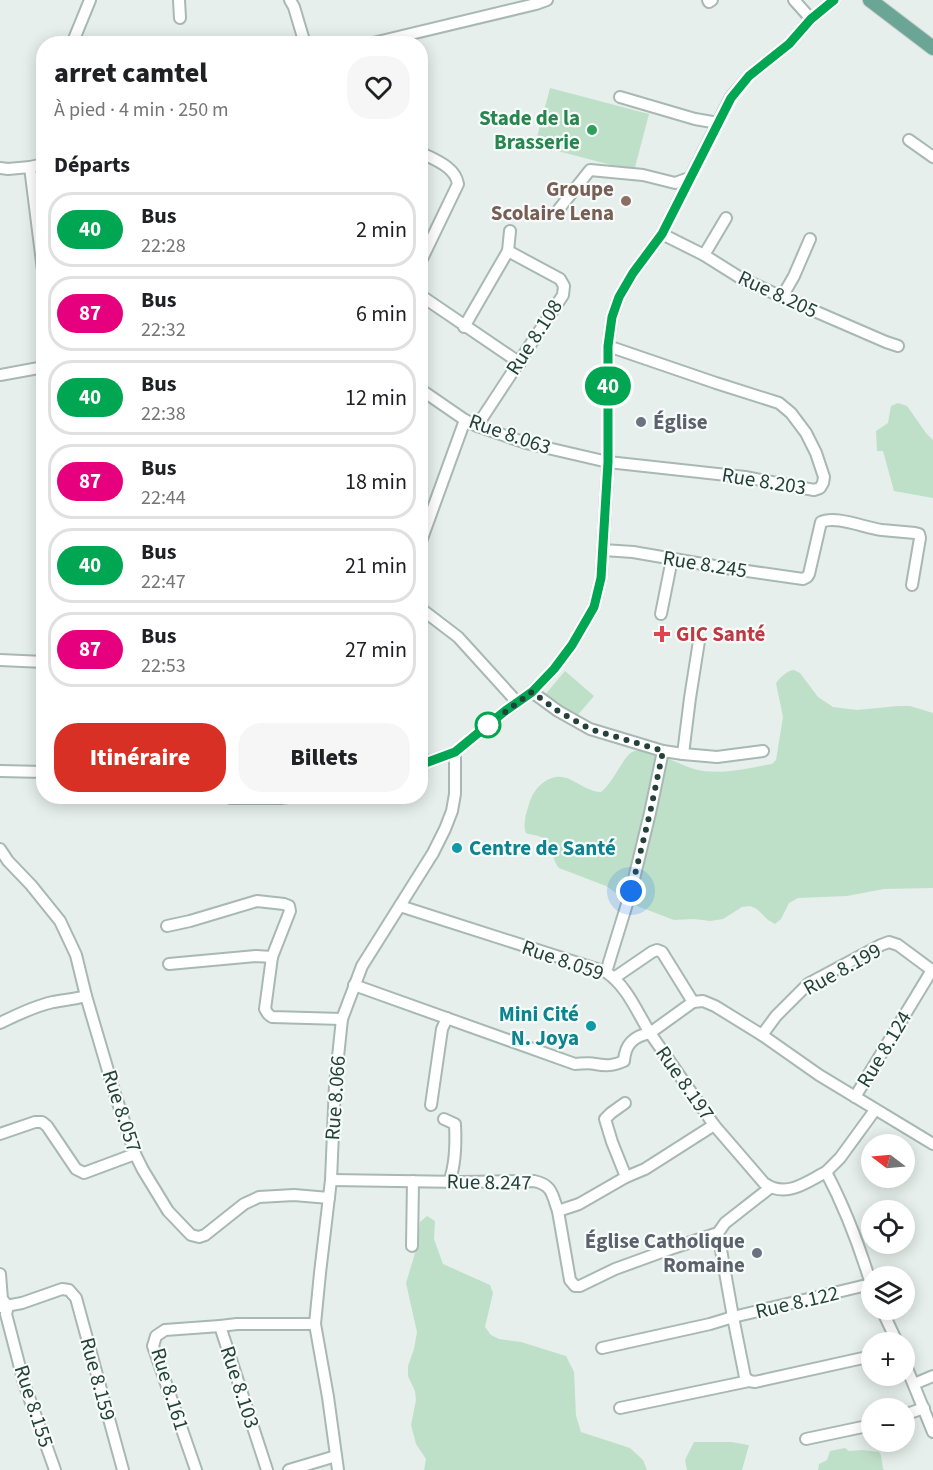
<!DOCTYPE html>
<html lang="fr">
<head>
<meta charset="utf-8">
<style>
  :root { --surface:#fff; --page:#f6f6f6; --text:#202124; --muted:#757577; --line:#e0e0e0; --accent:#d93025 }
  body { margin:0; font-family:"Source Sans 3",sans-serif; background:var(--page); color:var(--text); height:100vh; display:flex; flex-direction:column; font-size:22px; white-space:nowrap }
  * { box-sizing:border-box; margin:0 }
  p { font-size:20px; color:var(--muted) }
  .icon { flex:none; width:33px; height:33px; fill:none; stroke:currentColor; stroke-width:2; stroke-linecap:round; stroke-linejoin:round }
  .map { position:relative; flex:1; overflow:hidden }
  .panel { position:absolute; left:36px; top:36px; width:392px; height:768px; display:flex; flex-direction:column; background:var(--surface); border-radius:24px; box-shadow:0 3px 15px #0003 }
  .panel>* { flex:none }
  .badge { padding:0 12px; border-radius:20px; font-size:21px; line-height:39px }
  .needle { width:39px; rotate:286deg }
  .fabs { position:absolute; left:861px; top:1134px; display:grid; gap:12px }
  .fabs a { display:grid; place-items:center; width:54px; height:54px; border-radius:50%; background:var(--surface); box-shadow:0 3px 15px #0003; font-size:30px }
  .you { position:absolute; width:30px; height:30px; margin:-15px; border:4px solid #fff; border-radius:50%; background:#1a73e8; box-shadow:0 0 0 9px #1a73e833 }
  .map>.badge { position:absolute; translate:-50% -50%; box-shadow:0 0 0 3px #fff }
  h2 { padding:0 18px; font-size:22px; line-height:54px }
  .round { display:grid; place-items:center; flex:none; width:63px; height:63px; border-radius:24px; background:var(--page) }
  .head { display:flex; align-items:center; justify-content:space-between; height:102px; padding:0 18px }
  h1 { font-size:28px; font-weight:800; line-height:45px }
  .cta { display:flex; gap:12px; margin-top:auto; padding:12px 18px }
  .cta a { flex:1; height:69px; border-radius:24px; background:var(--accent); color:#fff; font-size:24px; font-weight:800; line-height:69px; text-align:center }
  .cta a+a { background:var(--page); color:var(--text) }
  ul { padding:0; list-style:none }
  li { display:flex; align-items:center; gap:18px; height:75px; margin:0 12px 9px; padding:0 6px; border:3px solid var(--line); border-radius:24px }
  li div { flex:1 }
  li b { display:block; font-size:22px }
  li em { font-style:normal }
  li .badge { min-width:66px; font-weight:700; text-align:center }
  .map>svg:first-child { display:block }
  .green { fill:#bfe0c8 }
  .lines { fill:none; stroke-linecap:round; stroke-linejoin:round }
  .minor-casing { stroke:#a8b8b2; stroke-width:14 }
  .major-casing { stroke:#c2cac8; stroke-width:16 }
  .minor { stroke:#fff; stroke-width:10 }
  .major { stroke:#6aa596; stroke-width:14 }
  .line-casing { stroke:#fff; stroke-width:14 }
  .line { stroke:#00a651; stroke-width:9 }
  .walk { stroke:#24423a; stroke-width:6; stroke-dasharray:0 10.8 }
  .leisure-dot { fill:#2e9e5b; stroke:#f7fbf9; stroke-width:2 }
  .education-dot { fill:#8d6e63; stroke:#f7fbf9; stroke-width:2 }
  .worship-dot { fill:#6b7280; stroke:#f7fbf9; stroke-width:2 }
  .health-dot { fill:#e0444e; stroke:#f7fbf9; stroke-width:2 }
  .stop-dot { fill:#fff; stroke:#00a651; stroke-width:3 }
  .culture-dot { fill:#0f9aa8; stroke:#f7fbf9; stroke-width:2 }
  .labels { text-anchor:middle; stroke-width:4.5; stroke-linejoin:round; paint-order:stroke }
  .leisure-label { font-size:21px; font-weight:bold; fill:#27864d; stroke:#f7fbf9; text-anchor:end }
  .education-label { font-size:21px; font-weight:bold; fill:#785e54; stroke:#f7fbf9; text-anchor:end }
  .street-label { font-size:21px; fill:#24423a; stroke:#f7fbf9 }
  .worship-label { font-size:21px; font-weight:bold; fill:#5b616d; stroke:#f7fbf9; text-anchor:start }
  .health-label { font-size:21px; font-weight:bold; fill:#be3a42; stroke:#f7fbf9; text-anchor:start }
  .culture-label { font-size:21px; font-weight:bold; fill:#0d838f; stroke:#f7fbf9; text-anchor:start }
</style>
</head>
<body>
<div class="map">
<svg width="933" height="1470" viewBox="0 0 933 1470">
  <rect width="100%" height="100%" fill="#e6efeb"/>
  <g class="green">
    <path d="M550,88l99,26 -15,57 -99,-26z"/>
    <path d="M898,403l9,3 19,27 7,7v58l-39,-7 -11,-40h-6l-1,-20 12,-8 3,-17z"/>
    <path d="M794,670l6,3 18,24 15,10 24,3 41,-4h12l23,7v175l-49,1 -37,7 -49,2 -9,5 -8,16 -6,5 -7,-4 -11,-11 -7,-3 -8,1 -19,12 -13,2 -16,-2 -20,1 -29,-11 -13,-5 -26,-18 -47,-18c-8,-9 -5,-25 -18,-31 -4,-2 -10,-2 -15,-4 -4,-9 1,-22 4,-32 3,-8 7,-14 14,-19 23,-16 35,9 57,10 12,-9 22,-35 31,-40 12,-6 49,13 62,17 25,7 53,-1 78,-5l4,-4 7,-43 -7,-34c5,-6 10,-12 18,-13z"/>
    <path d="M565,671l29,25 -17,20 -33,-20z"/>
    <path d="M427,1216l8,5 -1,18 9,25 47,21 3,8 -8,34 6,8 8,4 22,3 45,14 8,16 2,44 5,16 49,16 13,12 4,10h-223l2,-11 -10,-15 -5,-19 5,-25 -1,-9 -7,-15v-10l6,-17 3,-17 -11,-49 10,-33 4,-28z"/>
    <path d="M694,1442h38l16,3h1l-7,25h-55l-2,-10z"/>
    <path d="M845,1448l4,3 14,-1 16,2 2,3 2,14 2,1h-67l1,-6 8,-4 3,-9z"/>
  </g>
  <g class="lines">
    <g class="minor-casing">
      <g id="minor">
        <path d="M179,0l1,18"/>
        <path d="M290,0l4,7 11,37"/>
        <path d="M708,0l1,2 3,-2"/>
        <path d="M794,0l17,19"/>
        <path d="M72,44l18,-44"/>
        <path d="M369,44l167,-40 11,-4"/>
        <path d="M620,97l75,22 23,4"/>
        <path d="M909,140l24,17"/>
        <path d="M420,152c14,8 35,14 38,32l-38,79"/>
        <path d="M44,164l-14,3 14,111"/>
        <path d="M0,168l8,1 22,-2"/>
        <path d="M559,209l31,-39 53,5 32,8 14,-5"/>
        <path d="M662,234l42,21 35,22 43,20 104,45 12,4"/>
        <path d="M508,251l2,-20"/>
        <path d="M704,255l22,-37"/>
        <path d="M420,295l100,68"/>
        <path d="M782,297l12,-21 16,-37"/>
        <path d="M464,327l44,-76 52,28 4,7 -1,9 -86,131"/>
        <path d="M0,375l44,-8"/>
        <path d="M420,389l45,31 12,6 49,17 82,19 137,15 69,13 6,-2 3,-5 1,-6 -8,-24 -10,-20 -15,-20 -12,-10 -63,-20 -108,-37"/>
        <path d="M420,544l45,-124"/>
        <path d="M603,550l30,2 93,16 77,11 4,-2 2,-3 12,-52c15,-7 44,6 61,8 11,1 22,2 33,3l4,1 1,4 -8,47"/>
        <path d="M420,608l38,29 59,65"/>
        <path d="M661,614l11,-55"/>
        <path d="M0,660l44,2"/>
        <path d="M532,692l26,19 32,18 73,22 20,3 7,-56 9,-57"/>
        <path d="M420,752l5,11"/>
        <path d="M683,754l34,3 46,-6"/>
        <path d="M420,765l35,-13 50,-41 27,-19 22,-23 18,-24 22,-38 7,-29 7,-116v-116l4,-29 7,-20 14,-24 29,-39 69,-137 18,-21 40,-32 22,-25 23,-19"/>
        <path d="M0,771l44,1"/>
        <path d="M224,796l7,2h49l18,-2"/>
        <path d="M0,849l8,12 23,24 29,36 16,34 10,41 28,95 21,63 8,16 25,41 23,24 8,2 6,-2 39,-31 15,-7 35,-2 35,3"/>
        <path d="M400,906l206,66c21,14 31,40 44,61l43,-31 10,-1 12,5 47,29 57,40 114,69"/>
        <path d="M167,926l23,-5 67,-20 27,3 5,2 1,5 -18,46 -7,52 3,5 4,3 70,2"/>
        <path d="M169,964l87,-8 16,1"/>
        <path d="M606,972l25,-81 19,-78 13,-62"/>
        <path d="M614,978l38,-26 5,-2 5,2 31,50"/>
        <path d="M354,985l221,79c6,0 14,-2 20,0 11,2 18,2 29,-3 1,-17 10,-25 26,-28l64,92 50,58c22,16 42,-1 62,-11 19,36 33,73 45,112l-138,33 -15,-84 7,-10 46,-36"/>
        <path d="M0,1023c17,-8 34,-17 53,-21 11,-2 22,-3 33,-6"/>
        <path d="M762,1035l14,-19 32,-32 73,-39 8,-3 9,3 35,26"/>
        <path d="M855,1097l77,-127"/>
        <path d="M625,1103l-14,10 -6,6 7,23 14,35"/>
        <path d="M431,1105l11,-76 5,-11"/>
        <path d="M444,1119l11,5c1,19 1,40 -6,58"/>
        <path d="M0,1134l35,-12h7l5,4 29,43 8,4 51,-19"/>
        <path d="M826,1172l14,-14 35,-48"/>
        <path d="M331,1180l131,2 72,-1c19,4 18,14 24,30l21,-7 47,-27 19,-8 69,-44"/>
        <path d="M558,1211l12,69 5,6h5l35,-17 55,-20 48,-16"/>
        <path d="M412,1246l1,-65"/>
        <path d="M0,1274l2,25 6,7 -2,8 18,69 31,87"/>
        <path d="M0,1307l22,-4 40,-14 7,1 7,8 47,172"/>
        <path d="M882,1310l15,32"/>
        <path d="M602,1348l108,-24 23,-7 12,60 4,4"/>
        <path d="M904,1361l29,71"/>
        <path d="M914,1384l19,-8"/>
        <path d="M620,1408l129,-27 6,1 117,-26"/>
        <path d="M904,1415l20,-7"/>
        <path d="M806,1439l66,-14"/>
        <path d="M196,1470l-43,-124 3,-10 9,-6 55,-4"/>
        <path d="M267,1470l-47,-144 17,-2h78"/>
        <path d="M289,1470l47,-14"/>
        <path d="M338,1470l-10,-73 -13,-73 5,-51 11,-93 4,-95 7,-66 20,-53 71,-113 12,-24 7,-18 3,-17v-42"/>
      </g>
    </g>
    <g class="major-casing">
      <path id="major" d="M870,0l63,48"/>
    </g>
    <use href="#minor" class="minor"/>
    <use href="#major" class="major"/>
  </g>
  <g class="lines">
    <g class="line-casing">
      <path id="line" d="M420,765l35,-13 50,-41 27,-19 22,-23 18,-24 22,-38 7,-29 7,-116v-116l4,-29 7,-20 14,-24 29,-39 69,-136 18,-22 40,-32 22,-25 23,-19"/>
    </g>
    <use href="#line" class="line"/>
    <path class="walk" d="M488,725l44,-33 26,19 32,18 73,22 -13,62 -19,78"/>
  </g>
  <circle class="leisure-dot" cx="592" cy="130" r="6"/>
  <circle class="education-dot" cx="626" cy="201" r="6"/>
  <g class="worship-dot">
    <circle cx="641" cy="422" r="6"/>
    <circle cx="757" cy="1253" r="6"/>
  </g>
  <path class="health-dot" d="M659 625h6v6h6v6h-6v6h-6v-6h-6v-6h6z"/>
  <circle class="stop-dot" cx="488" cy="725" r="12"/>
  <g class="culture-dot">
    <circle cx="457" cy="848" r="6"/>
    <circle cx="591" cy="1026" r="6"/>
  </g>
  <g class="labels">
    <g class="leisure-label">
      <text x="580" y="125">Stade de la<tspan x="580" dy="24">Brasserie</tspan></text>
    </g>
    <g class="education-label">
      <text x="614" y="196">Groupe<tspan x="614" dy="24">Scolaire Lena</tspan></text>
    </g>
    <g class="street-label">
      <text transform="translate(778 294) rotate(25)" y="7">Rue 8.205</text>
      <text transform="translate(534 337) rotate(-57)" y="7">Rue 8.108</text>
      <text transform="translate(510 434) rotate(19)" y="7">Rue 8.063</text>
      <text transform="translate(764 481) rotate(9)" y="7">Rue 8.203</text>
      <text transform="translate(705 564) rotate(9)" y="7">Rue 8.245</text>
      <text transform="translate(563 960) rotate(19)" y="7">Rue 8.059</text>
      <text transform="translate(842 969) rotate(-29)" y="7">Rue 8.199</text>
      <text transform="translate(884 1049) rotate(-59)" y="7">Rue 8.124</text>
      <text transform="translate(685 1083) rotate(55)" y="7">Rue 8.197</text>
      <text transform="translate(335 1098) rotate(-86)" y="7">Rue 8.066</text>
      <text transform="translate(122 1111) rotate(72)" y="7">Rue 8.057</text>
      <text transform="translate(489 1182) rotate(1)" y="7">Rue 8.247</text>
      <text transform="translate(797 1302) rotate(-13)" y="7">Rue 8.122</text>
      <text transform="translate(98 1379) rotate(75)" y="7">Rue 8.159</text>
      <text transform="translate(240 1387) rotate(72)" y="7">Rue 8.103</text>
      <text transform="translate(170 1389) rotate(73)" y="7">Rue 8.161</text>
      <text transform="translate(34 1406) rotate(72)" y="7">Rue 8.155</text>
    </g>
    <g class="worship-label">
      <text x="653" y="429">Église</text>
      <text x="745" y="1248" text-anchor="end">Église Catholique<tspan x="745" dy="24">Romaine</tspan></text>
    </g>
    <g class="health-label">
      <text x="676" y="641">GIC Santé</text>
    </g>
    <g class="culture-label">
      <text x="469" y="855">Centre de Santé</text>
      <text x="579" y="1021" text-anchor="end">Mini Cité<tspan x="579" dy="24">N. Joya</tspan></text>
    </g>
  </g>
</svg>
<div class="fabs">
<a><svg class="needle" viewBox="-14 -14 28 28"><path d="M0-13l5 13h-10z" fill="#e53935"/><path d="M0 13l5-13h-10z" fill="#757577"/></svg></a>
<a><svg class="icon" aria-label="locate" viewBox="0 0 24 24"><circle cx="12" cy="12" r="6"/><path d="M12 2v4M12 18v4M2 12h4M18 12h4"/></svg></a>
<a><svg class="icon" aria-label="layers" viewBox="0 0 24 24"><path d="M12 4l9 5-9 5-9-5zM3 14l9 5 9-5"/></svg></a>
<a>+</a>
<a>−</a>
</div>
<div class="you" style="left:631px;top:891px"></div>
<b class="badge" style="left:608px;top:386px;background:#00a651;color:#fff">40</b>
<section class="panel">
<div class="head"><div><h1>arret camtel</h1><p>À pied · 4 min · 250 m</p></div><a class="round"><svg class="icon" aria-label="heart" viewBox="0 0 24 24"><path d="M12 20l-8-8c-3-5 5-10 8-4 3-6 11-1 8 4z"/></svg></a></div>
<h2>Départs</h2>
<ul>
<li><span class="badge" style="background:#00a651;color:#fff">40</span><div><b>Bus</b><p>22:28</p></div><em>2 min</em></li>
<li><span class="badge" style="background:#e6007e;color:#fff">87</span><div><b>Bus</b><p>22:32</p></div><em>6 min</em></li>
<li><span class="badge" style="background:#00a651;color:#fff">40</span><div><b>Bus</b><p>22:38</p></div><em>12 min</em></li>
<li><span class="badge" style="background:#e6007e;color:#fff">87</span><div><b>Bus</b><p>22:44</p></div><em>18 min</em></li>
<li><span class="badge" style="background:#00a651;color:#fff">40</span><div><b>Bus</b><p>22:47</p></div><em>21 min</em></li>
<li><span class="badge" style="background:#e6007e;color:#fff">87</span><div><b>Bus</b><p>22:53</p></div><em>27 min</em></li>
</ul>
<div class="cta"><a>Itinéraire</a><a>Billets</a></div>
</section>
</div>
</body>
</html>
